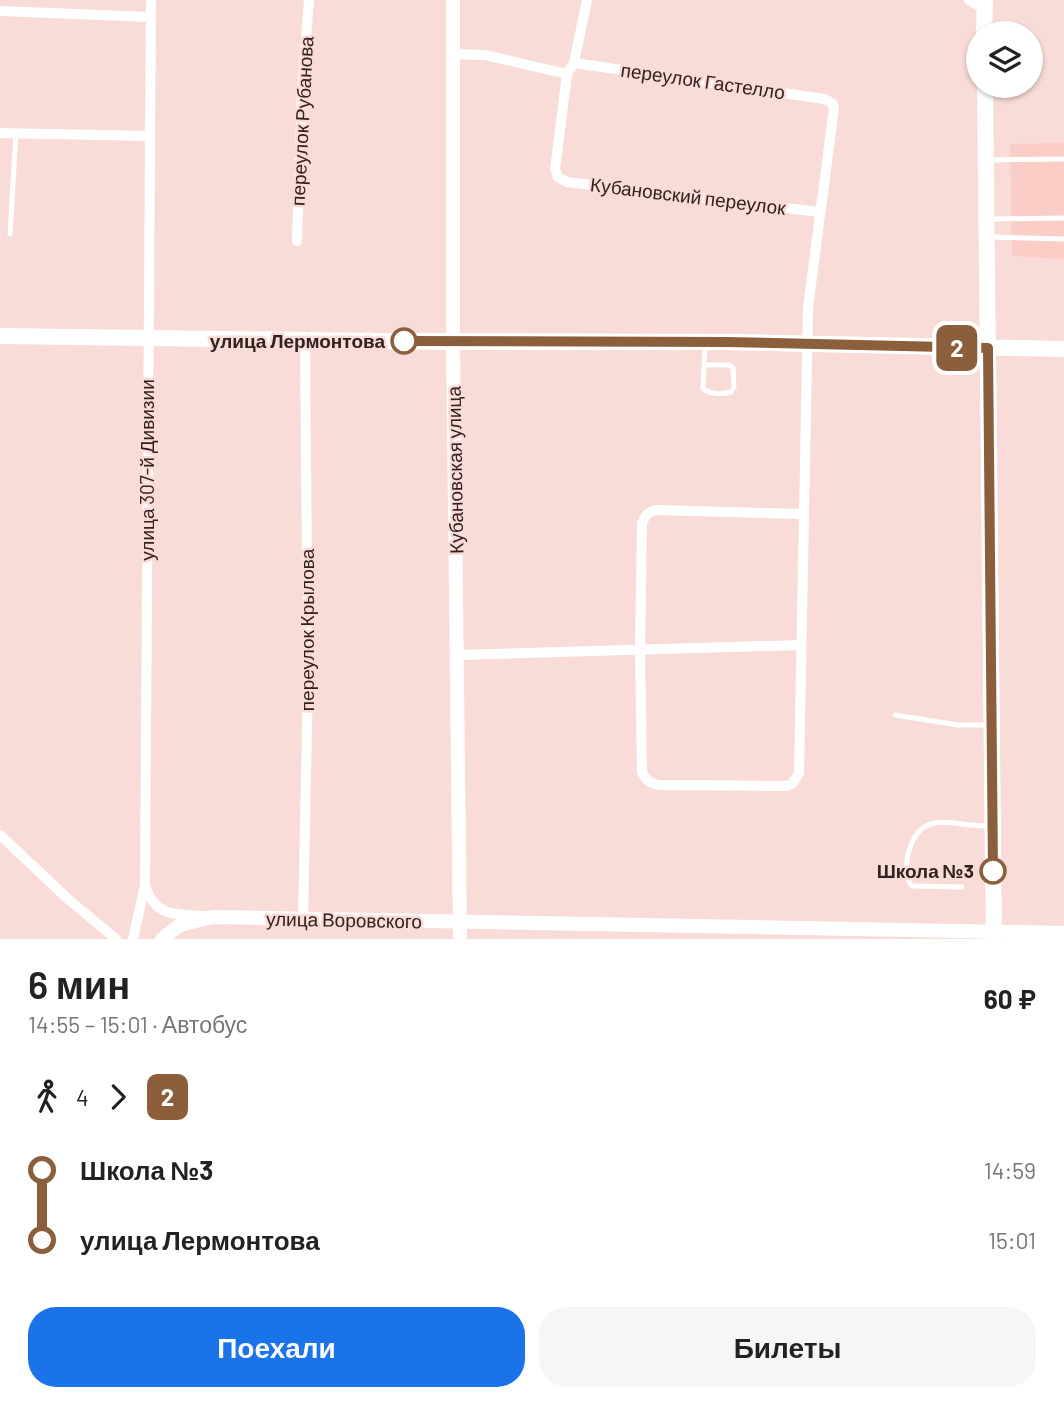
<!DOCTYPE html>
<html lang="ru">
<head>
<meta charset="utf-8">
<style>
  :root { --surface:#fff; --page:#f6f6f6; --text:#222; --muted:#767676; --accent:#1a73e8 }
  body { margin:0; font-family:Barlow,sans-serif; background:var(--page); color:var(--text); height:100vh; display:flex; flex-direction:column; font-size:26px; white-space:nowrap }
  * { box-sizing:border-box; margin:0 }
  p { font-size:23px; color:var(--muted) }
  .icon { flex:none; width:38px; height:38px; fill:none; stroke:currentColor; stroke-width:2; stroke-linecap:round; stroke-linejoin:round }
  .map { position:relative; height:939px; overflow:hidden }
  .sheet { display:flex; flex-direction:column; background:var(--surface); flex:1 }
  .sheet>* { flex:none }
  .badge { padding:0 14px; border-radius:10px; font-size:24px; line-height:46px }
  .buttons { position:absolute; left:966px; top:21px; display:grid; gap:14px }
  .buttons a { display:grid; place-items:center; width:77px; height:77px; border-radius:50%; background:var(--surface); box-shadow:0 2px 5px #0004; font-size:35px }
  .map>.badge { position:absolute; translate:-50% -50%; box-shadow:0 0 0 4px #fff }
  .legs { display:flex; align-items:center; gap:10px; height:77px; padding:0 28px; font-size:23px }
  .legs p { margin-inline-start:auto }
  .summary { display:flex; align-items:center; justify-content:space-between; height:119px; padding:0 28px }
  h1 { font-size:38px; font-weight:600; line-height:52px }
  .cta { display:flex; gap:14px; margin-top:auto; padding:14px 28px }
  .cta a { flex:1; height:80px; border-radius:28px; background:var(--accent); color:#fff; font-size:28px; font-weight:600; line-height:80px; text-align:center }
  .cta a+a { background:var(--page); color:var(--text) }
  ul { padding:0 28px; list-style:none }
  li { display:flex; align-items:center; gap:24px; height:70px; font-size:26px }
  li i { display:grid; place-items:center; width:10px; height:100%; margin:0 9px; background:currentColor }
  li i::after { content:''; width:18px; height:18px; margin:-9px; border:5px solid; border-radius:50%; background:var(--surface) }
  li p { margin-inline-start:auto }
  li:first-child i { background:linear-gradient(#0000 50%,currentColor 0) }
  li:last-child i { background:linear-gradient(currentColor 50%,#0000 0) }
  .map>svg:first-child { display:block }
  .built { fill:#facdc6 }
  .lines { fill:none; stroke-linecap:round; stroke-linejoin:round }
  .service { stroke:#fff; stroke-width:5 }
  .minor { stroke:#fff; stroke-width:10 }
  .tertiary { stroke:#fff; stroke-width:14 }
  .secondary { stroke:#fff; stroke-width:16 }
  .line-1-casing { stroke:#fff; stroke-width:16 }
  .line-1 { stroke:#8b5e3c; stroke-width:10 }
  .stop-1-dot { fill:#fff; stroke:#8b5e3c; stroke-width:3.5 }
  .labels { text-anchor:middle; stroke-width:5; stroke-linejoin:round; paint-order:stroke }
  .street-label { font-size:19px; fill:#32211e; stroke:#f9dcd7 }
  .stop-label { font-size:19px; font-weight:bold; fill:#32211e; stroke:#f9dcd7; text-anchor:end }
</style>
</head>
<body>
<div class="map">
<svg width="1064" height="939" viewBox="0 0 1064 939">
  <rect width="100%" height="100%" fill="#f9dcd7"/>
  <path class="built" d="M1064,143v116l-52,-3 -2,-112z"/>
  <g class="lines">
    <g class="service">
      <path d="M987,160l77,-1"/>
      <path d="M990,219l74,-1"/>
      <path d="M10,234l6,-101"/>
      <path d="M991,237l73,2"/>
      <path d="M704,365h25l4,3 1,19 -3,5c-8,2 -22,3 -28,-4l2,-43"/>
      <path d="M895,715l63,10h30"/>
      <path d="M962,887l-50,-1c-7,-9 -6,-20 -4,-32 13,-48 44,-27 82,-28"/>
    </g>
    <g class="minor">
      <path d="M587,0l-13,63 -7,11 -12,95 3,8 9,5 252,30"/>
      <path d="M969,0l15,9"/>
      <path d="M0,11l150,6"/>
      <path d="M452,54l33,1 82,19"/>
      <path d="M574,63l250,36 8,4 2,5 -26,200 -9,465 -7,11 -6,2 -128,-1c-9,-2 -12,-5 -16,-13l-2,-123 2,-125c3,-8 5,-12 14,-14l147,4"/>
      <path d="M0,133l150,3"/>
      <path d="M297,241l5,-150 7,-91"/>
      <path d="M458,655l343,-10"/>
      <path d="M0,835l68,64 48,40"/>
      <path d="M145,886c11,31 29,28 57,30"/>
      <path d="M303,919l5,-237 -3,-342"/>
      <path d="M133,939l12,-54 6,-885"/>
    </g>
    <g class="tertiary">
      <path d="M453,0v342l7,597"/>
      <path d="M162,939l18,-14 32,-8 852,16"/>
    </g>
    <g class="secondary">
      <path d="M984,33l1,-33"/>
      <path d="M985,86l9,853"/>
      <path d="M0,336l453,6h273l338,7"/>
    </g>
  </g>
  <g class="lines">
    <g class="line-1-casing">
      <path id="line-1" d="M404,341l322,1 262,6 5,523"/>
    </g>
    <use href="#line-1" class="line-1"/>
  </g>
  <g class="stop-1-dot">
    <circle cx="404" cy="341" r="12"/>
    <circle cx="993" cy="871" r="12"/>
  </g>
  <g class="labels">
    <g class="street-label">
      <text transform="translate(703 81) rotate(8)" y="7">переулок Гастелло</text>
      <text transform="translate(302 121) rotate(-87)" y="7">переулок Рубанова</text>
      <text transform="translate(688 196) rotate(7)" y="7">Кубановский переулок</text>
      <text transform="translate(147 470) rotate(-90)" y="7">улица 307-й Дивизии</text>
      <text transform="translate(455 470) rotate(-91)" y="7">Кубановская улица</text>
      <text transform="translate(307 630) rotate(-90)" y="7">переулок Крылова</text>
      <text transform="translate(344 920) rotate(1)" y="7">улица Воровского</text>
    </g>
    <g class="stop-label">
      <text x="385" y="348">улица Лермонтова</text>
      <text x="974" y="878">Школа №3</text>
    </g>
  </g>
</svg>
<div class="buttons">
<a><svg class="icon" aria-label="layers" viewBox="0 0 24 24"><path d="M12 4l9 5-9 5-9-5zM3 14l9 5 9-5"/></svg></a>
</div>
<b class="badge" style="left:957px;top:348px;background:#8b5e3c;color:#fff">2</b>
</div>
<section class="sheet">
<div class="summary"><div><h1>6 мин</h1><p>14:55 – 15:01 · Автобус</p></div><b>60 ₽</b></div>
<div class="legs"><svg class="icon" aria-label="walk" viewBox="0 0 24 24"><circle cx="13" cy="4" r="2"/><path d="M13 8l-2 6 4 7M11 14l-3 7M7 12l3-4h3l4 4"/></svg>4<svg class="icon" aria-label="forward" viewBox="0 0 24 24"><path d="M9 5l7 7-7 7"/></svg><b class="badge" style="background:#8b5e3c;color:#fff">2</b></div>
<ul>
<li><i style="color:#8b5e3c"></i><b>Школа №3</b><p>14:59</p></li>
<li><i style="color:#8b5e3c"></i><b>улица Лермонтова</b><p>15:01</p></li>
</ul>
<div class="cta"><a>Поехали</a><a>Билеты</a></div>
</section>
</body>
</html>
